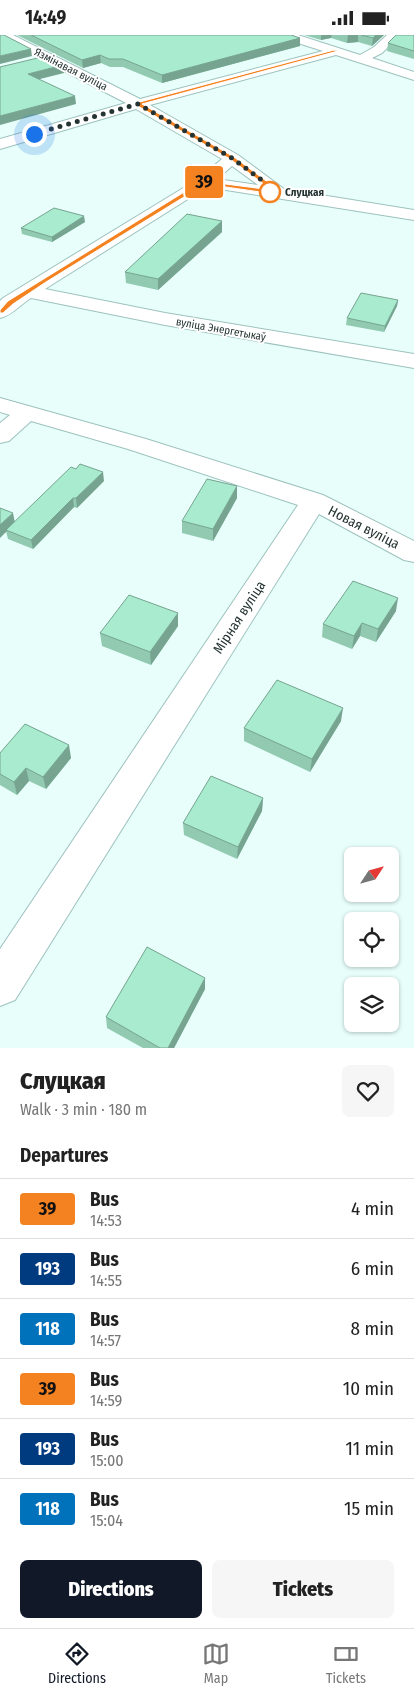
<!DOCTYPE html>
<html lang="en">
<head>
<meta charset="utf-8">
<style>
  :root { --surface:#fff; --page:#f6f6f6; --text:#222; --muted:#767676; --line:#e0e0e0; --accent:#111827 }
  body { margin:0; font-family:"Fira Sans Condensed",sans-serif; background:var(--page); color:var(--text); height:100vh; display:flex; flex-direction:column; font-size:19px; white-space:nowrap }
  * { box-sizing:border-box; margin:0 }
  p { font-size:16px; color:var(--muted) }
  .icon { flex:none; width:28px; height:28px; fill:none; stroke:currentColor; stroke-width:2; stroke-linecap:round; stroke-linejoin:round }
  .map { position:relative; height:1013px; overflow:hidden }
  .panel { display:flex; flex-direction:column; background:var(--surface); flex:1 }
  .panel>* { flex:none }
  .badge { padding:0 10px; border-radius:4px; font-size:18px; line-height:32px }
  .needle { width:32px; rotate:54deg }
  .fabs { position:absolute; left:344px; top:812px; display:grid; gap:10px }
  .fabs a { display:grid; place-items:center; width:55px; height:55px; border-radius:8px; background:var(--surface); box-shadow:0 1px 4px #0004; font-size:25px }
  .you { position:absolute; width:25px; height:25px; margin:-12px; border:4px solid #fff; border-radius:50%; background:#1a73e8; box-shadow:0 0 0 8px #1a73e833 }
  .map>.badge { position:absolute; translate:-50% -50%; box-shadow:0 0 0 2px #fff }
  h2 { padding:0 20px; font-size:19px; line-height:45px }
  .round { display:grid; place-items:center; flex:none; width:52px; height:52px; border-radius:8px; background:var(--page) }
  .overview { display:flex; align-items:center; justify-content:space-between; height:85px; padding:0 20px }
  h1 { font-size:24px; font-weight:800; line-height:38px }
  .action { display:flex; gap:10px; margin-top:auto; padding:10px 20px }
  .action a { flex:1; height:58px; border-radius:8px; background:var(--accent); color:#fff; font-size:20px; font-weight:800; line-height:58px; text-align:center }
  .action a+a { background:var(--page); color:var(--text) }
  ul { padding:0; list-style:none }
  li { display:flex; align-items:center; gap:15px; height:60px; padding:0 20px; border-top:1px solid var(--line) }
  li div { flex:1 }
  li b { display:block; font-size:19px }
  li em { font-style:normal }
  li .badge { min-width:55px; font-weight:700; text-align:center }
  .status { display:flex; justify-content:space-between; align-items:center; height:35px; padding:0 25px; background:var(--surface); direction:ltr }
  .status svg { height:14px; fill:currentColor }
  .tab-bar { display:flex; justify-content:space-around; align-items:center; height:70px; border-top:1px solid var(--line); background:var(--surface); font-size:14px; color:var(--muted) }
  .tab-bar a { display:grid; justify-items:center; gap:2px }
  .tab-bar .on { color:var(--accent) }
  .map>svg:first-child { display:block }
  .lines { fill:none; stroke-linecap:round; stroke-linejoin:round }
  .minor-casing { stroke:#9dc2be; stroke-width:2 }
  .minor { fill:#fff; fill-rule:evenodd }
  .wall { fill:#91cab1 }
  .shaded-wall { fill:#76a490 }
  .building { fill:#a9ebce; stroke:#76a490 }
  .line { fill:#f58220; stroke:#fff }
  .walk { stroke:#253432; stroke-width:5; stroke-dasharray:0 9 }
  .stop-dot { fill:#fff; stroke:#f58220; stroke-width:2.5 }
  .labels { text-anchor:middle; stroke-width:4; stroke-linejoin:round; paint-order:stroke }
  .far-street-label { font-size:11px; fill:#253432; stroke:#fff }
  .far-stop-label { font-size:11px; font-weight:bold; fill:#253432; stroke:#fff; text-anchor:start }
  .street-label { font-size:14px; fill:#253432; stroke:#fff }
</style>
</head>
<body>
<div class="status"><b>14:49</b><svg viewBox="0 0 49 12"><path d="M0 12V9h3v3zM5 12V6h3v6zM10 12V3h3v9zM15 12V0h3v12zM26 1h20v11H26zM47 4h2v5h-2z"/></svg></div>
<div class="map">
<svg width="414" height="1013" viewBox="0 0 414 1013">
  <rect width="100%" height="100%" fill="#e7fefb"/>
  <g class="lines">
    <g class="minor-casing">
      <g id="minor">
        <path d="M0,0h13l127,64 183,-48 -41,-13 -2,-3h18l62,20 14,-8 13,-12h13l-18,18 -10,5 42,14v8l-78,-25 -186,50 88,50 46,34 130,21v10l-207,-33 -162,102 120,24 249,41v14l-249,-43 -134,-27c-10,6 -20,18 -31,20v-17l3,-3 195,-119 24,-20 -86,-50 -136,40v-10l126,-36 -126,-65zM232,131l26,19 -41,-6z"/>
        <path d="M0,363l146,41 177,56 91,46v21l-10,-2 -85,-46 -304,486 -15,6v-57l298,-444 -170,-56 -97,-28 -22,20 -9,2v-20l10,-8 -10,-3z"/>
      </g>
    </g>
    <use href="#minor" class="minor"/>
  </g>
  <g class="wall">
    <path d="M17,0h274l9,3v8l-138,37 -39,-16h-13l-9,-4 -18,5z"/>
    <path d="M304,0h80l-12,11 -14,-4 -11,1 -16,-5 -10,2z"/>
    <path d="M414,0v24l-27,-8 1,-8z"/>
    <path d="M222,186v11l-64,58 -32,-7 -1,-11z"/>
    <path d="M85,187l-33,20 -30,-8 -1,-6z"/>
    <path d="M398,265l-1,6 -13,26 -38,-7 1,-7z"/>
    <path d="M104,446l-27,27 -3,-1 -41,42 -25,-10 -8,-31 15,14z"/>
    <path d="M237,463l-24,43 -31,-8v-12z"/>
    <path d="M396,576l-20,31 -16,-6 -8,13 -30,-12 1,-13z"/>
    <path d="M178,591l-27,39 -49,-19 -2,-13z"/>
    <path d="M341,686l-31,51 -66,-31v-13z"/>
    <path d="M0,718l71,5 -25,31 -17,-8 -12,14 -17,-10z"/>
    <path d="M263,763l-1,13 -25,48 -53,-24 -1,-12z"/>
    <path d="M205,943v11l-31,59h-31l-36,-20 -1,-11z"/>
  </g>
  <g class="shaded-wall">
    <path d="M321,0h11l-1,3 -10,2z"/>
    <path d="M348,0h10v7l-11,1z"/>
    <path d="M376,0h8l-12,11 1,-8z"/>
    <path d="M300,3v8l-138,37v-8z"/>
    <path d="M31,14l1,7 -32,8v-8z"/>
    <path d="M100,20l1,8 -18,5 -1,-8z"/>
    <path d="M63,30l1,8 -36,9v-8z"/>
    <path d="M75,61l1,8 -76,21v-9z"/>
    <path d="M84,181l1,6 -33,20v-5z"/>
    <path d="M222,186v11l-64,58v-11z"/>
    <path d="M398,265l-1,6 -13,26 1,-6z"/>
    <path d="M103,437l1,9 -27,27 -1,-10z"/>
    <path d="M237,451v12l-24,43v-12z"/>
    <path d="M73,463l1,9 -41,42 -2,-9z"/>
    <path d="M13,478l2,10 -9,7 1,1 -7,7v-13z"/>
    <path d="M398,563l-2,13 -20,31 2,-13z"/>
    <path d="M178,578v13l-27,39 -1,-13z"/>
    <path d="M362,588l-2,13 -8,13 2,-13z"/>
    <path d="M343,673l-2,13 -31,51 2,-13z"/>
    <path d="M69,710l2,13 -25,31 -3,-12z"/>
    <path d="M26,733l3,13 -12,14 -3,-13z"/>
    <path d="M263,763l-1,13 -25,48 1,-12z"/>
    <path d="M205,943v11l-31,59h-6z"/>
  </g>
  <g class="building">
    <path d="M0,0h4l27,14 -31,7z"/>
    <path d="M31,0h260l9,3 -138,37 -39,-16h-14l-9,-4 -18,5z"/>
    <path d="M361,0h15l-3,3z"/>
    <path d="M396,0h18v16l-26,-8z"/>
    <path d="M46,21l17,9 -35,9 47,22 -75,20v-49z"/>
    <path d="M54,173l30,8 -32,21 -31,-9z"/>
    <path d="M187,179l35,7 -64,58 -33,-7z"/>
    <path d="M361,258l37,7 -13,26 -38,-8z"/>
    <path d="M80,429l23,8 -27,26h-3l-42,42 -25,-10 65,-63 5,2z"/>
    <path d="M207,444l30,7 -24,43 -31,-8z"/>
    <path d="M0,473l13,5 -13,12z"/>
    <path d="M353,546l45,17 -20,31 -16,-6 -8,13 -31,-12z"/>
    <path d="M129,560l49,18 -28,39 -50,-19z"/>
    <path d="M277,645l66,28 -31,51 -68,-31z"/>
    <path d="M25,689l44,21 -26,32 -17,-9 -12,14 -14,-8v-21z"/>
    <path d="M211,741l52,22 -25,49 -55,-24z"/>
    <path d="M147,912l58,31 -37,70h-8l-54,-31z"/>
  </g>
  <path class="line" d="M334,15l4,1 -196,53 92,53 47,35v3l-76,-11 -159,98 -33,22 -10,9h-3v-3l8,-9 194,-120 70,9 -42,-31 -94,-54v-2z"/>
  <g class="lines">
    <path class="walk" d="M34,99l104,-30 94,54 47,35 -9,-1"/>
  </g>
  <circle class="stop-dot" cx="270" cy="157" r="10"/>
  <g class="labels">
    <g class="far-street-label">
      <text transform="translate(71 34) rotate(27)" y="4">Язмінавая вуліца</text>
      <text transform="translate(221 294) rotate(10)" y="4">вуліца Энергетыкаў</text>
    </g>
    <g class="far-stop-label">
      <text x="285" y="161">Слуцкая</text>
    </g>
    <g class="street-label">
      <text transform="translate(364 492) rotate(27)" y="5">Новая вуліца</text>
      <text transform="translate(239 582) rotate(-57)" y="5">Мірная вуліца</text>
    </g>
  </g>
</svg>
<div class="fabs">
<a><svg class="needle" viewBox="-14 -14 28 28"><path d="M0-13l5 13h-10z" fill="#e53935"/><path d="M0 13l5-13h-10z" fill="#767676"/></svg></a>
<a><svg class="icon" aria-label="locate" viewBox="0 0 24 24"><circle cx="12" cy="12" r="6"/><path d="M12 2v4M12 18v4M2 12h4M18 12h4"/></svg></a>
<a><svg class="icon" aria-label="layers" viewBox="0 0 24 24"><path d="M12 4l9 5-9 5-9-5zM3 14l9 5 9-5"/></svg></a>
</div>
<div class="you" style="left:34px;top:99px"></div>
<b class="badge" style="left:204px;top:147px;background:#f58220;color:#111">39</b>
</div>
<section class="panel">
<div class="overview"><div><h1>Слуцкая</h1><p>Walk · 3 min · 180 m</p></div><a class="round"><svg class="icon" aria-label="heart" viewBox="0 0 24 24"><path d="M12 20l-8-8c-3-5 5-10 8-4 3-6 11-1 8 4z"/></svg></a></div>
<h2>Departures</h2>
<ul>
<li><span class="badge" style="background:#f58220;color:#111">39</span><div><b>Bus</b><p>14:53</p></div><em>4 min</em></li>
<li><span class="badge" style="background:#003b80;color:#fff">193</span><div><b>Bus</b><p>14:55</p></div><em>6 min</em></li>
<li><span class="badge" style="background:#0072bc;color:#fff">118</span><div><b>Bus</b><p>14:57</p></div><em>8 min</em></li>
<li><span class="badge" style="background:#f58220;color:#111">39</span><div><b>Bus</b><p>14:59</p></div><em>10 min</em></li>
<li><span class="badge" style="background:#003b80;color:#fff">193</span><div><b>Bus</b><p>15:00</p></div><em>11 min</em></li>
<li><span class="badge" style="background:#0072bc;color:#fff">118</span><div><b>Bus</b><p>15:04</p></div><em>15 min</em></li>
</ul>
<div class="action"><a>Directions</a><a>Tickets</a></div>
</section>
<nav class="tab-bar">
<a class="on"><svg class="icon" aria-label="directions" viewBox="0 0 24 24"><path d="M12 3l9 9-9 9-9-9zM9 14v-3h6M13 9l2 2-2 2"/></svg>Directions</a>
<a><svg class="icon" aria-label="map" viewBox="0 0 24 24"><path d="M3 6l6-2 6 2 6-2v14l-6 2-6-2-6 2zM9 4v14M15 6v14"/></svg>Map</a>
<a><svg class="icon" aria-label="tickets" viewBox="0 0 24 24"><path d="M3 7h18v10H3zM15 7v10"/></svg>Tickets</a>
</nav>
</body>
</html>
